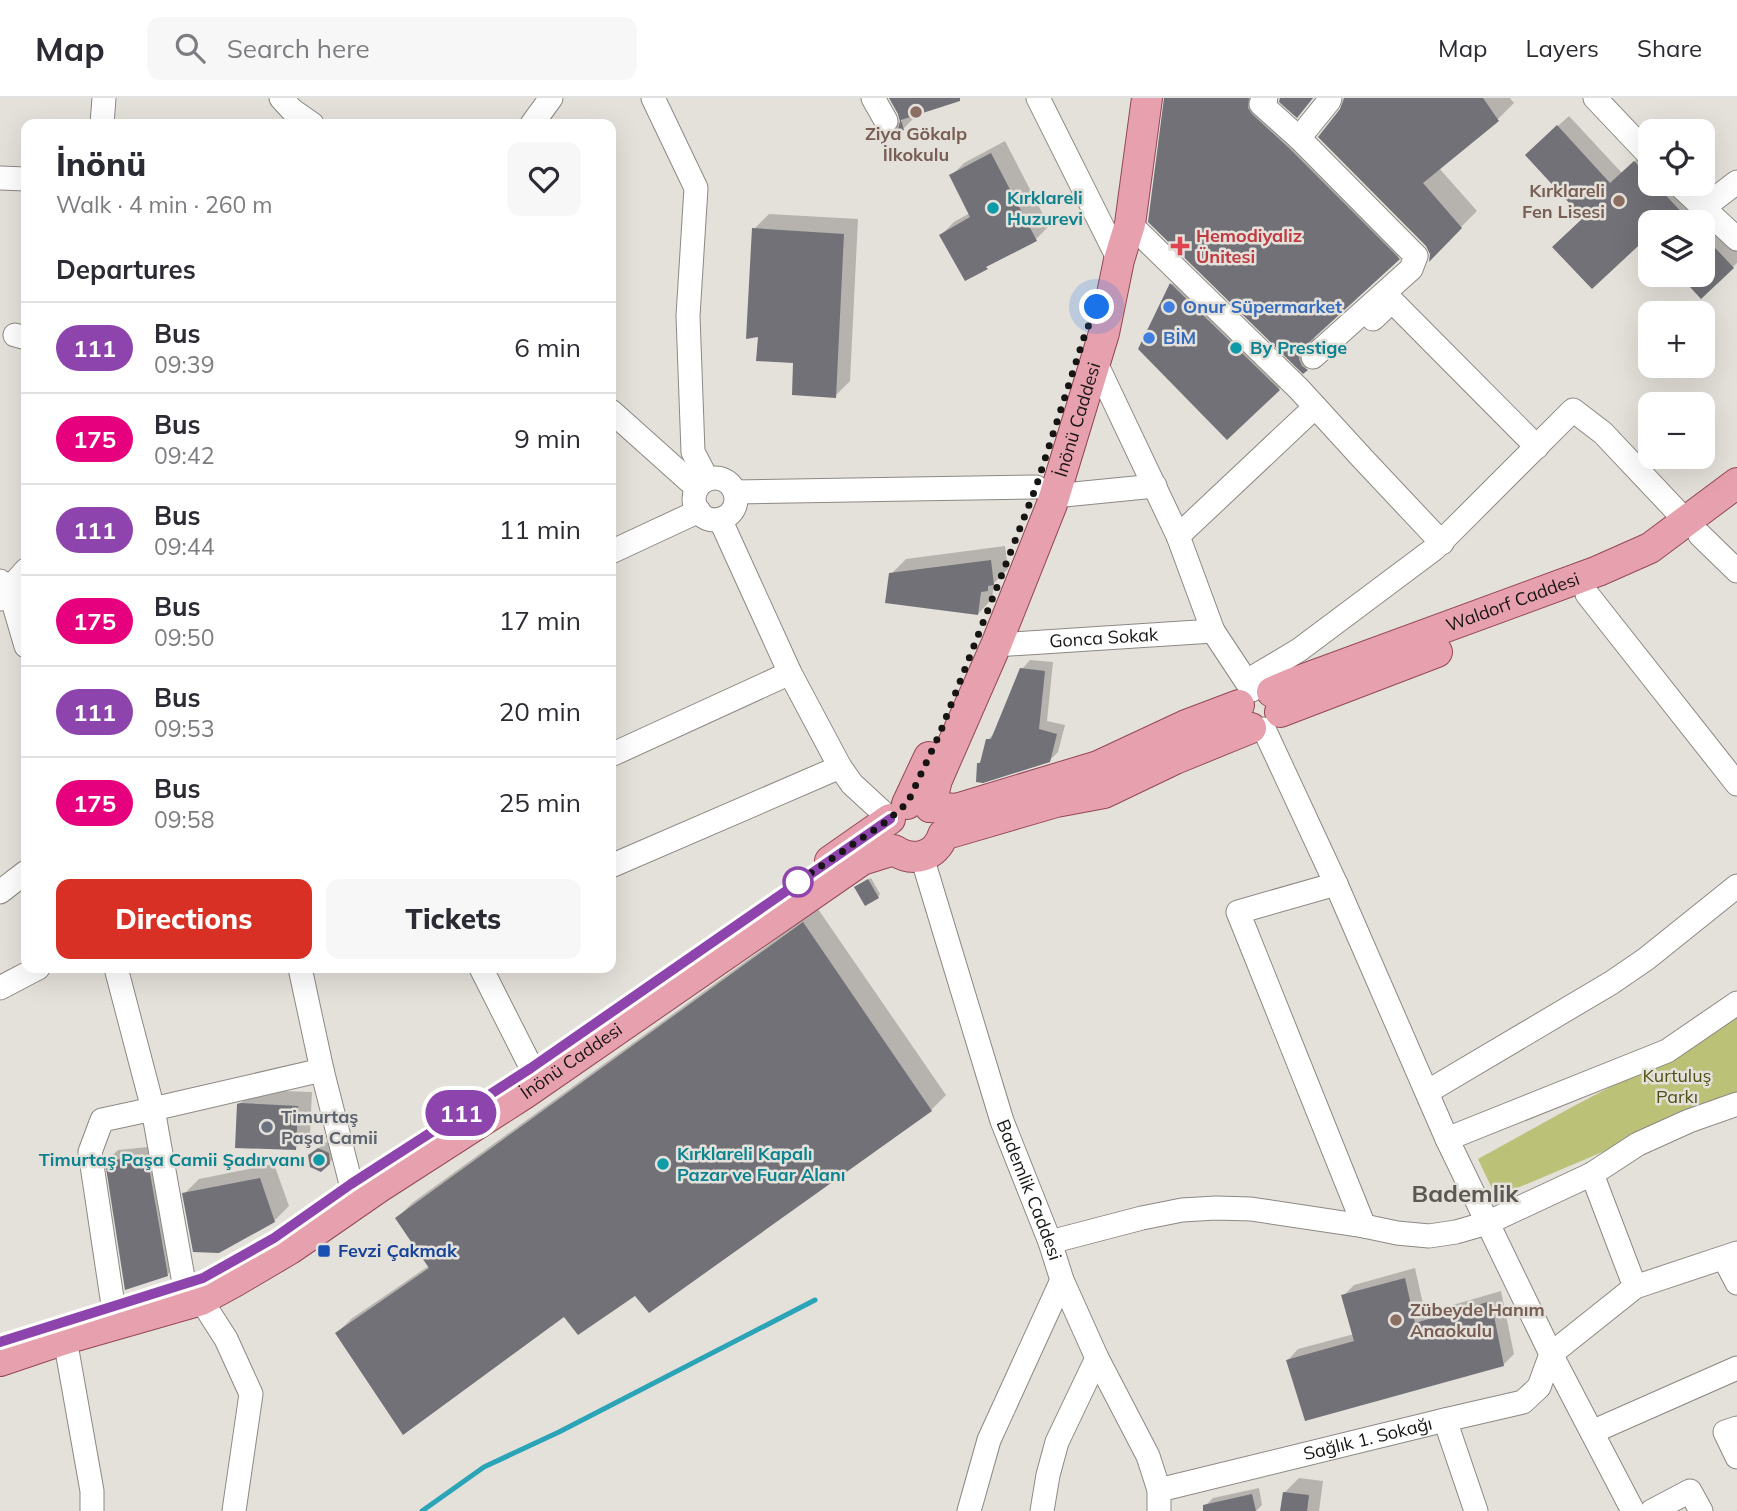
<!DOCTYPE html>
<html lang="en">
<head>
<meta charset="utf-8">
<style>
  :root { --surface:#fff; --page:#f7f7f7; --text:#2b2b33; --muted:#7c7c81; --line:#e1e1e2; --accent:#d93025 }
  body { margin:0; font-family:Mulish,sans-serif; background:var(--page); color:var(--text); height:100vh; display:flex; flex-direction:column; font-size:26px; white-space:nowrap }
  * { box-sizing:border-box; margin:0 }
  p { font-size:23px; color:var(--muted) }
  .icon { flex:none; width:38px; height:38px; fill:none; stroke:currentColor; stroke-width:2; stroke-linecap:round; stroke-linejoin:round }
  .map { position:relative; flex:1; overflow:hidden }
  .drawer { position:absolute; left:21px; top:21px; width:595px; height:854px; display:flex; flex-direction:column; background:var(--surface); border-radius:14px; box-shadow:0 7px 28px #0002 }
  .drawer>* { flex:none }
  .badge { padding:0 14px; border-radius:23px; font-size:24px; line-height:46px }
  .tools { position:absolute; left:1638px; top:21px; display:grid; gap:14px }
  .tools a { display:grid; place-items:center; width:77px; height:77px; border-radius:14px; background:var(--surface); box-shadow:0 7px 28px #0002; font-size:35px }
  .you { position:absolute; width:35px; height:35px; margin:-18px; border:5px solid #fff; border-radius:50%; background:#1a73e8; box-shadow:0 0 0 10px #1a73e833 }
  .map>.badge { position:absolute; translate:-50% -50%; box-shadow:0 0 0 4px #fff }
  h2 { padding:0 35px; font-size:26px; line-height:63px }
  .round { display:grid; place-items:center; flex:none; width:74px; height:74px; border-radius:14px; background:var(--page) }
  .head { display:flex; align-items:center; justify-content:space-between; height:119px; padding:0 35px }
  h1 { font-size:33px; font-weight:800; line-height:52px }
  .primary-button { display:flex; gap:14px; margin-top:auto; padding:14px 35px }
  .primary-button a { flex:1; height:80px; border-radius:14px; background:var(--accent); color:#fff; font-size:28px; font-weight:800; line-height:80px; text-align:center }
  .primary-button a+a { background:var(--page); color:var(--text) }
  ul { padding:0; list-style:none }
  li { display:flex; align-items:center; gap:21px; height:91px; padding:0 35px; border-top:2px solid var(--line) }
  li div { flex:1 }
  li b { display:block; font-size:26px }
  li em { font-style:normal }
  li .badge { min-width:77px; font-weight:700; text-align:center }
  header { display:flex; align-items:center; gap:42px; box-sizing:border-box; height:98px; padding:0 35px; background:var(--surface); border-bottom:2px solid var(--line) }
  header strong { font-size:33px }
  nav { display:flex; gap:38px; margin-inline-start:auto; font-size:24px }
  .search { width:490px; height:63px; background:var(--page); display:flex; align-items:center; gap:18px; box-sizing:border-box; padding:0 24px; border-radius:14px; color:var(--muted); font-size:26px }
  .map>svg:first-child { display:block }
  .park { fill:#bbc177 }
  .shadow { fill:#0003 }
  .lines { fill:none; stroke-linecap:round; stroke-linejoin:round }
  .stream { stroke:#2aa4b6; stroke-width:5 }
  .building { fill:#717177 }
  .minor-casing { stroke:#8d8883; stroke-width:25 }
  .major-casing { stroke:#944855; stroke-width:32 }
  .minor { stroke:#fff; stroke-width:23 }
  .major { stroke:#e7a1ae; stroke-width:30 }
  .line-casing { stroke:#fff; stroke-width:16 }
  .line { stroke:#8e44ad; stroke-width:10 }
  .walk { stroke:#171513; stroke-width:7; stroke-dasharray:0 12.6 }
  .education-dot { fill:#8d6e63; stroke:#e4e0da; stroke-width:2.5 }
  .culture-dot { fill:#0f9aa8; stroke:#e4e0da; stroke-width:2.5 }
  .health-dot { fill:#e0444e; stroke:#e4e0da; stroke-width:2.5 }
  .shop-dot { fill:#3f7fe0; stroke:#e4e0da; stroke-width:2.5 }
  .stop-dot { fill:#fff; stroke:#8e44ad; stroke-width:3.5 }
  .worship-dot { fill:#6b7280; stroke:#e4e0da; stroke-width:2.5 }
  .transit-dot { fill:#1a4fb4; stroke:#e4e0da; stroke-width:2.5 }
  .labels { text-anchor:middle; stroke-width:5; stroke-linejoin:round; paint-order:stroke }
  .education-label { font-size:18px; font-weight:bold; fill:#785e54; stroke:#e4e0da }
  .culture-label { font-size:18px; font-weight:bold; fill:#0d838f; stroke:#e4e0da; text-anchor:start }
  .health-label { font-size:18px; font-weight:bold; fill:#be3a42; stroke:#e4e0da; text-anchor:start }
  .shop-label { font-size:18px; font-weight:bold; fill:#366cbe; stroke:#e4e0da; text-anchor:start }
  .street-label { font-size:18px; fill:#171513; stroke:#e4e0da }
  .park-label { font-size:18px; fill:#4e5014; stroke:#e4e0da }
  .worship-label { font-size:18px; font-weight:bold; fill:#5b616d; stroke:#e4e0da; text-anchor:start }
  .transit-label { font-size:18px; font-weight:bold; fill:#164399; stroke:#e4e0da; text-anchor:start }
  .district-label { font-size:24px; font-weight:bold; fill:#5b5752; stroke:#e4e0da }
</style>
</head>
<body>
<header>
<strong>Map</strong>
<div class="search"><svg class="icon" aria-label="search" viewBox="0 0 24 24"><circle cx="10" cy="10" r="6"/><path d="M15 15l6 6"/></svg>Search here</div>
<nav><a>Map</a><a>Layers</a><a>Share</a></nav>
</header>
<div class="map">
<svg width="1737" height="1413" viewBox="0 0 1737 1413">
  <rect width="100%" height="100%" fill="#e4e0da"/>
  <path class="park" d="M1737,917v80l-241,102 -18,-38 96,-53 105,-55z"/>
  <g class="shadow">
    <path d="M891,0h59l-33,17 -13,13 -24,8 -2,-5 12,-12 12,4 -2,-9z"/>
    <path d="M1166,0h101l147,144 -99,92 -1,9 8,10 -19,18z"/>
    <path d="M1345,0h165l4,5 -16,16 -59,49 38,43 -46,46 1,-3 -88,-147z"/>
    <path d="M1569,18l53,57 24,-22 4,5v28h26l61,66v13l-36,34 -20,-22h22v-53h-53v20l-4,-5 -61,-20 -47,-73z"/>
    <path d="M1005,43l44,85 -13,13 -44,23 -6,5 -21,12 -24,-44 13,-13 16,-9 -19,-37 13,-13z"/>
    <path d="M769,116l89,5 -8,162 -15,15 -76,-61 -5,-106z"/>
    <path d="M1185,173l107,105 -65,62 -87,-89 32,-65z"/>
    <path d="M1005,448l3,23 -14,14 -2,16 -14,15 -87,-40 15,-15z"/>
    <path d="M1030,562l23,2 -6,59 18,4 -7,27 -9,9 -71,3 4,-4 6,-20 7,-8 27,-63z"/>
    <path d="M871,780l9,16 -2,3 -19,-12z"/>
    <path d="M818,811l128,186 -15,15 -295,183 -71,22 -228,18 14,-14 79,-54 -33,-47 15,-15z"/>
    <path d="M253,992l59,2 -2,42 -15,15 -56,-44z"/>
    <path d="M326,1044l9,4 1,10 -7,7 -11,-14z"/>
    <path d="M158,1048l20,117 -10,11 -61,-113 11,-11z"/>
    <path d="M274,1066l15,42 -15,15 -90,-27 15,-15z"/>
    <path d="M1415,1170l10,45 76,-22 13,63 -11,11 -215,-5 10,-11 56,-15 -11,-38 11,-11z"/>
    <path d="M1299,1380l24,3 -4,30h-37l2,-18z"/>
    <path d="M1259,1390l3,17 -6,6h-48l-2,-6 7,-7z"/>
  </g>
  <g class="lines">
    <path class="stream" d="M422,1413l62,-44 75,-35 256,-132"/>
  </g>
  <g class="building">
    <path d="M889,0h71v3l-59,19 3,10 -25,8 -3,-7 9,4 7,-2 6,-4 2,-7 -2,-8z"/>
    <path d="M1164,0h85l-1,10 4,6 37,34 111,111 -96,88 -4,5 -1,7 3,7 6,4 -5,4 -155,-152z"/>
    <path d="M1280,0h33l-16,20 -18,-16z"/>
    <path d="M1344,0h139l16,23 -76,62 39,45 -33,34 1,-8 -4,-8 -108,-109 22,-28z"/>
    <path d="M1557,27l53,58 24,-22 16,17v6h5l36,38h-41v13l-58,54 -40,-42 31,-29 -58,-63z"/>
    <path d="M991,55l46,88 -51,26 2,2 -23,12 -26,-46 31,-18 -21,-42z"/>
    <path d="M752,130l92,6 -8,164 -44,-3 1,-32 -37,-2 2,-24 -12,2z"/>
    <path d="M1703,137l31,33 -33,31 -22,-24h24z"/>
    <path d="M1170,185l110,107 -53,50 -89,-91z"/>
    <path d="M991,462l3,25 -6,1v5l-7,1 -3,23 -93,-12 4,-30z"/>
    <path d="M1020,570l25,3 -6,58 18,5 -7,28 -67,21 -7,-1 1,-19h3l6,-24h5z"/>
    <path d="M868,781l11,19 -14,8 -11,-19z"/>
    <path d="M803,824l129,189 -283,202 -14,-17 -57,39 -14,-18 -161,118 -68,-102 94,-65 -34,-50z"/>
    <path d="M240,1005l58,3 -2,44 -61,-2 2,-44z"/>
    <path d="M318,1050l11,5 1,11 -9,8 -11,-5 -2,-12z"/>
    <path d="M147,1058l21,120 -43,14 -20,-129z"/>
    <path d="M260,1080l15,44 -56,31 -26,-1 -11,-59z"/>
    <path d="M1405,1180l10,45 76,-22 13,65 -199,55 -19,-61 68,-19 -13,-46z"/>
    <path d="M1283,1394l26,3 -2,16h-27z"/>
    <path d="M1252,1396l4,17h-53v-6z"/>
  </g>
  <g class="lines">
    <g class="minor-casing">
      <g id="minor">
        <path d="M281,0l11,12 20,14"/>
        <path d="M653,0l43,90 -8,128 5,136 14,27"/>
        <path d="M873,0l13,23"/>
        <path d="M1038,0l81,162"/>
        <path d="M1266,0l-5,6 38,34 117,118 -5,13 -98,88"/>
        <path d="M1595,0l55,58"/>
        <path d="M102,26l2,-26"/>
        <path d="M532,26l19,-26"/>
        <path d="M1299,40l30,-37 1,-3"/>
        <path d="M0,80l26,1"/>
        <path d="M1678,86l59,55"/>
        <path d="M1703,110l34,-26"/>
        <path d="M1130,126l169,165 64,70 79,84"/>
        <path d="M1373,221l19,-18 145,146"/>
        <path d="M15,237l11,3"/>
        <path d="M1095,263l83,175 35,95 39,59"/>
        <path d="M611,313l86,77"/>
        <circle cx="715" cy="401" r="21"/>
        <path d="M735,394l301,-5"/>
        <path d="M1054,398l101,-10"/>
        <path d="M720,421l70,154 50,94 12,17 38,35"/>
        <path d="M1700,437l37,36"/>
        <path d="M1178,438l137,-129"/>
        <path d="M611,454l88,-41"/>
        <path d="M0,483l9,7 17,58"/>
        <path d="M1587,496l150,190"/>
        <path d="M0,501l26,-29"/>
        <path id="s1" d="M996,547l217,-14"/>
        <path d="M1247,583l52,-31 135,-101 139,-139 30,23 84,89"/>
        <path d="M1264,631l72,155 111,255 104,215 82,157"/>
        <path d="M611,657l179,-82"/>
        <path id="s2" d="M922,759l80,264 48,121 12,38 35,78 51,98 11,34v21"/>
        <path d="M611,768l229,-99"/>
        <path d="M1336,786l-98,28 126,314"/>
        <path d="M0,794l26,-20"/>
        <path d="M116,870l37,141 169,-39"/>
        <path d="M300,870l22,102 29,114"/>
        <path d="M481,870l50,99"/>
        <path d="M0,890l38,-20"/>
        <path d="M1427,994l184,-109 35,-24 91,-73"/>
        <path d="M1447,1041l220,-88 70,-48"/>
        <path d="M1592,1076l43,113"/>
        <path d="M1050,1144l92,-24 40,-8 34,-2 35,1 113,17 33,7 32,3 27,-4 31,-9 105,-49 46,-30 51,-23 48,-17"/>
        <path d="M1724,1160l13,25"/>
        <path d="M201,1202l25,39 25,55 -17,117"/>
        <path d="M113,1207l-23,-153 12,-32 51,-11 31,174"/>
        <path d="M65,1241l27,152v20"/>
        <path d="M1551,1256l84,-67 102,-34"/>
        <path d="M1445,1322l31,91"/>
        <path d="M1737,1330l-12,4 12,25"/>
        <path d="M1592,1334l145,-64"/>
        <path id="s3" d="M1159,1392l286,-70 78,-18 16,-15 12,-33"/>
        <path d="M969,1413l20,-71 73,-160"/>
        <path d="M1042,1413l6,-36 9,-33 40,-84"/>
        <path d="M1652,1413l38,-20 11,20"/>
      </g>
    </g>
    <g class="major-casing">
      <g id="major">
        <path id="s4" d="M1272,594l21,-9 305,-112 52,-23 87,-65"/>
        <path d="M1280,614l157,-60"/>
        <path d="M907,706l22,-47"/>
        <path id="s5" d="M930,709l7,-27 59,-135 56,-141 52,-171 15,-73 11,-36 17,-126"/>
        <path d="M930,709l26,2 142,-43 88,-41 53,-20"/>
        <path d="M830,763l60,-42"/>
        <path id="s6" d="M0,1263l65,-22 136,-39 33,-18 56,-33 88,-61 146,-94 338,-234 32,-10c19,13 42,7 49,-15l113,-33 48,-9 71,-34 76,-31"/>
      </g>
    </g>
    <use href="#minor" class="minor"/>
    <use href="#major" class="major"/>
  </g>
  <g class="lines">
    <g class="line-casing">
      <path id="line" d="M0,1244l203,-64 71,-40 77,-54 180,-116 359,-249"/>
    </g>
    <use href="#line" class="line"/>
    <path class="walk" d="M798,784l-9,6 101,-69 8,-9 9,-6 33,-71 96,-246 50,-156 11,-24"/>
  </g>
  <g class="education-dot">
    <circle cx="916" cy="14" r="7"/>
    <circle cx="1619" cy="103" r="7"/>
    <circle cx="1396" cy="1222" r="7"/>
  </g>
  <g class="culture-dot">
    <circle cx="993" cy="110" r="7"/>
    <circle cx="1236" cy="250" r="7"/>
    <circle cx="319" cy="1062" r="7"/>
    <circle cx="663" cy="1066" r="7"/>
  </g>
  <path class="health-dot" d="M1176.5 137.5h7v7h7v7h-7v7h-7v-7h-7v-7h7z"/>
  <g class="shop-dot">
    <circle cx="1169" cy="209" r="7"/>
    <circle cx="1149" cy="240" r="7"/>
  </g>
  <circle class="stop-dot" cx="798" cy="784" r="14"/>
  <circle class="worship-dot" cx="267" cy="1029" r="7"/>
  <rect class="transit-dot" x="317" y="1146" width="14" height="14" rx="3.5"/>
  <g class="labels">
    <g class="education-label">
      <text x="916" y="42">Ziya Gökalp<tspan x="916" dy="21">İlkokulu</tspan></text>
      <text x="1605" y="99" text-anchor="end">Kırklareli<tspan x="1605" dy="21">Fen Lisesi</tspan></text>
      <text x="1410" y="1218" text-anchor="start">Zübeyde Hanım<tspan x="1410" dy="21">Anaokulu</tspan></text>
    </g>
    <g class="culture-label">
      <text x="1007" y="106">Kırklareli<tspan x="1007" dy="21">Huzurevi</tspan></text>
      <text x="1250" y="256">By Prestige</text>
      <text x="677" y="1062">Kırklareli Kapalı<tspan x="677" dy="21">Pazar ve Fuar Alanı</tspan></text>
      <text x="305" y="1068" text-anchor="end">Timurtaş Paşa Camii Şadırvanı</text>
    </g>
    <g class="health-label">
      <text x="1196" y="144">Hemodiyaliz<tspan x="1196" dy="21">Ünitesi</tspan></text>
    </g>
    <g class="shop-label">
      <text x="1183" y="215">Onur Süpermarket</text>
      <text x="1163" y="246">BİM</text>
    </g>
    <g class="street-label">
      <text dy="6" stroke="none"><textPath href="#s5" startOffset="415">İnönü Caddesi</textPath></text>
      <text dy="6" stroke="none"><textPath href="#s4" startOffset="257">Waldorf Caddesi</textPath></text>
      <text dy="6" stroke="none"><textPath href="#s1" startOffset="108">Gonca Sokak</textPath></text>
      <text dy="6" stroke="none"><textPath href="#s6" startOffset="651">İnönü Caddesi</textPath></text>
      <text dy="6" stroke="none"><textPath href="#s2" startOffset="350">Bademlik Caddesi</textPath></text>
      <text dy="6" stroke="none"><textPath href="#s3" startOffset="215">Sağlık 1. Sokağı</textPath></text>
    </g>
    <g class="park-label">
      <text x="1677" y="984">Kurtuluş<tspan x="1677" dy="21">Parkı</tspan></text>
    </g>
    <g class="worship-label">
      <text x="281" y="1025">Timurtaş<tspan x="281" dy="21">Paşa Camii</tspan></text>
    </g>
    <g class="transit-label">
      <text x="338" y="1159">Fevzi Çakmak</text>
    </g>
    <g class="district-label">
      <text x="1465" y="1104">Bademlik</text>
    </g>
  </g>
</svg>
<div class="tools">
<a><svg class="icon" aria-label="locate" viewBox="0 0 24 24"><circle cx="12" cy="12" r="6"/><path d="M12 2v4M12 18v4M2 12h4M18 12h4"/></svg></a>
<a><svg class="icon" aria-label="layers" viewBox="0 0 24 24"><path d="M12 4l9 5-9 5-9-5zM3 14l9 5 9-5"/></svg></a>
<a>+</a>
<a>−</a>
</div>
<div class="you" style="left:1097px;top:209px"></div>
<b class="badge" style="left:461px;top:1015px;background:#8e44ad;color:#fff">111</b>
<section class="drawer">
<div class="head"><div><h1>İnönü</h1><p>Walk · 4 min · 260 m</p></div><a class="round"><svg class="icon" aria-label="heart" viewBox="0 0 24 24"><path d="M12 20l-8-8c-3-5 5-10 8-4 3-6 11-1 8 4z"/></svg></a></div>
<h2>Departures</h2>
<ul>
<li><span class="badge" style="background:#8e44ad;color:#fff">111</span><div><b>Bus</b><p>09:39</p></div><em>6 min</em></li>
<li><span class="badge" style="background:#e6007e;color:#fff">175</span><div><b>Bus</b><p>09:42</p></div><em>9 min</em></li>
<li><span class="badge" style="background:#8e44ad;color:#fff">111</span><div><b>Bus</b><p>09:44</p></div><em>11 min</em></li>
<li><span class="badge" style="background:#e6007e;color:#fff">175</span><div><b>Bus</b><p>09:50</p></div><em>17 min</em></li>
<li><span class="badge" style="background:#8e44ad;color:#fff">111</span><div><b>Bus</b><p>09:53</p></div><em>20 min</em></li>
<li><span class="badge" style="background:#e6007e;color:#fff">175</span><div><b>Bus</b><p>09:58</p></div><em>25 min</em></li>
</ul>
<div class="primary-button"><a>Directions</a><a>Tickets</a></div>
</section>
</div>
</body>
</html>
